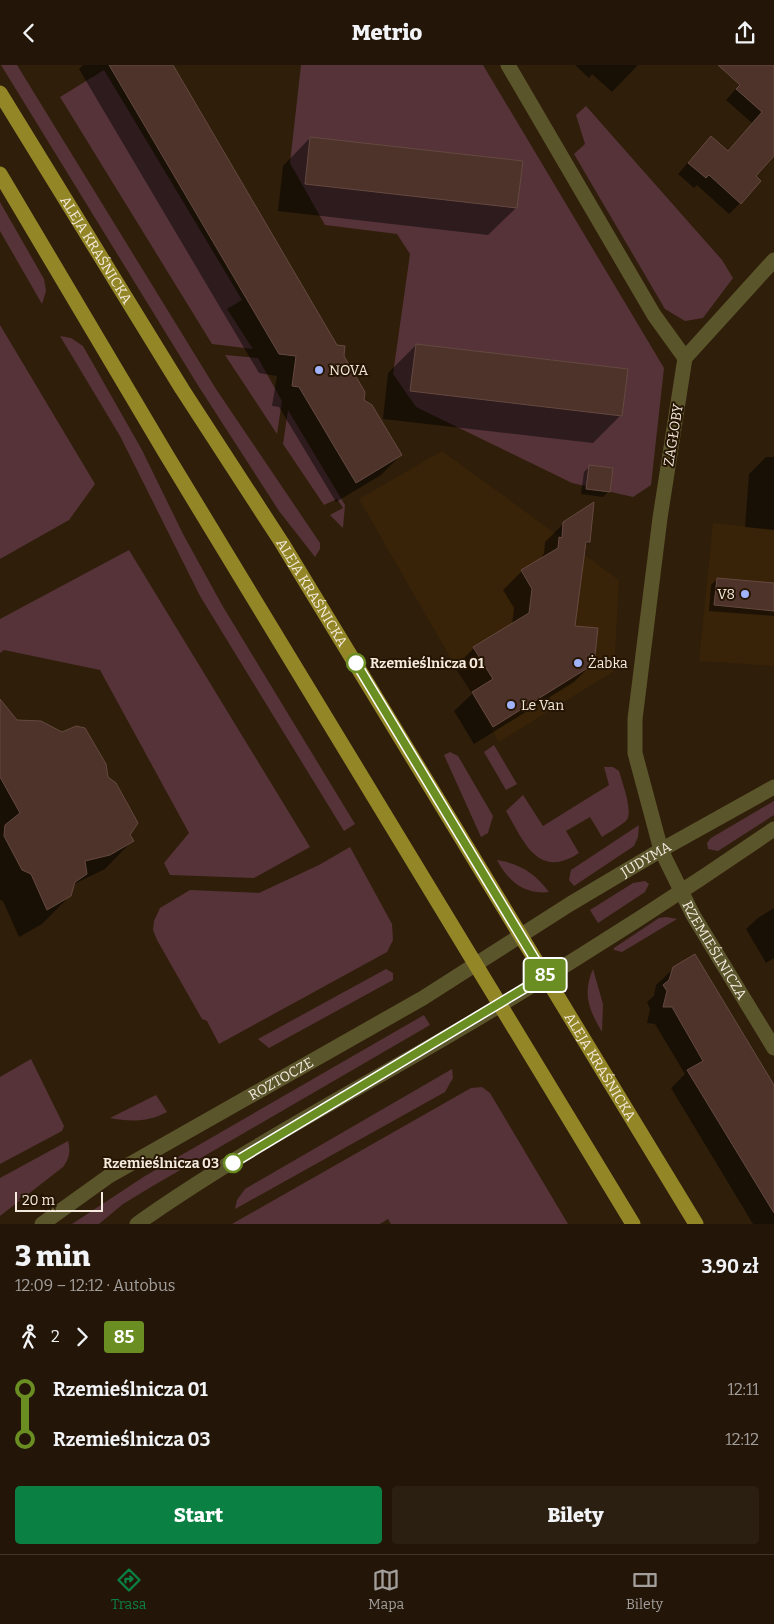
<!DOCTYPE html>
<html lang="pl">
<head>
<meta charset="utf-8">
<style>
  :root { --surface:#231608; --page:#2b1f12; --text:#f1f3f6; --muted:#a39f9c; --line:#403529; --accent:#0b8043 }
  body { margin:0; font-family:Bitter,serif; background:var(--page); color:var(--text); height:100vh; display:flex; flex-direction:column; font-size:19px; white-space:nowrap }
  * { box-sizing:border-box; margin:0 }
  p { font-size:16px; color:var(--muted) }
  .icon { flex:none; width:28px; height:28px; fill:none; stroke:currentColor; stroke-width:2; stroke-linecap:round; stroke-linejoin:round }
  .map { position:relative; height:1159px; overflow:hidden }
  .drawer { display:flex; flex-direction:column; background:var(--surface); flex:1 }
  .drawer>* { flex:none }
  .badge { padding:0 10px; border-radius:4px; font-size:18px; line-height:32px }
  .scale { position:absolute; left:15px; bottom:12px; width:88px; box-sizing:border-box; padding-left:5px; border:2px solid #f5eade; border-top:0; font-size:14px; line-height:18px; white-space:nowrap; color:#f5eade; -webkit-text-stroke:4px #251502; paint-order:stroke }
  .map>.badge { position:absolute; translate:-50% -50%; box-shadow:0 0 0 2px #fff }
  .legs { display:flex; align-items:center; gap:8px; height:55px; padding:0 15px; font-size:16px }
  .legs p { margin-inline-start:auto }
  .summary { display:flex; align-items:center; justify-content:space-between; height:85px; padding:0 15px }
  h1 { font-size:28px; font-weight:800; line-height:38px }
  .button { display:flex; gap:10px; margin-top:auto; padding:10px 15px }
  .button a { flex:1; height:58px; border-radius:5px; background:var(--accent); color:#fff; font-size:20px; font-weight:800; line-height:58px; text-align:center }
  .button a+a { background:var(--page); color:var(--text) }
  ul { padding:0 15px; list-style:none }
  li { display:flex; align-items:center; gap:18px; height:50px; font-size:19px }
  li i { display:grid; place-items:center; width:8px; height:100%; margin:0 6px; background:currentColor }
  li i::after { content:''; width:12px; height:12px; margin:-6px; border:4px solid; border-radius:50%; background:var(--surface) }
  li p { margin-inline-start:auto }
  li:first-child i { background:linear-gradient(#0000 50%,currentColor 0) }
  li:last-child i { background:linear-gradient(currentColor 50%,#0000 0) }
  header { display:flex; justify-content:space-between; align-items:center; height:65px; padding:0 15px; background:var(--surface); font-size:22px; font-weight:800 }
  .tabs { display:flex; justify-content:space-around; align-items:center; height:70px; border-top:1px solid var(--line); background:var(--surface); font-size:14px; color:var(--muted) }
  .tabs a { display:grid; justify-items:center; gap:2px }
  .tabs .on { color:var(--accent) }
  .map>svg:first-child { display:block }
  .built { fill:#382308 }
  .green { fill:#563339 }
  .shadow { fill:#0007 }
  .building { fill:#4e332a; stroke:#654940 }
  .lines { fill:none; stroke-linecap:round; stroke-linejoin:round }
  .minor { stroke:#5b552c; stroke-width:15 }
  .major { stroke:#938627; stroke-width:15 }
  .line-1-casing { stroke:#fff; stroke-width:11 }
  .line-1 { stroke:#6b8e23; stroke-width:8 }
  .poi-dot { fill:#a1b3fd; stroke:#251502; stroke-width:2 }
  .stop-1-dot { fill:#fff; stroke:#6b8e23; stroke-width:2.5 }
  .labels { text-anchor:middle; stroke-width:4; stroke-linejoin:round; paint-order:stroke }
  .street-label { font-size:14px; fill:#f5eade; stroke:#251502 }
  .poi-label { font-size:14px; fill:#f5eade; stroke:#251502; text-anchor:start }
  .stop-label { font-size:14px; font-weight:bold; fill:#f5eade; stroke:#251502; text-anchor:start }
</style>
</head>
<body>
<header><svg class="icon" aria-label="back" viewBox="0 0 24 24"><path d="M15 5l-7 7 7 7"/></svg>Metrio<svg class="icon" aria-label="share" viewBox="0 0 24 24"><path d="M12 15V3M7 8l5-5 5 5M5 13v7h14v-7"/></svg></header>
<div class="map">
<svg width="774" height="1159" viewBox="0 0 774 1159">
  <rect width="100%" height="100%" fill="#2f1e0a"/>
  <g class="built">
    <path d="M442,386l177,129 -5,91 -115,71 -140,-243z"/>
    <path d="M713,458l61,7v136l-75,-5z"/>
  </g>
  <g class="green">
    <path d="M1,0h16l199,324 104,154v6l-5,8 -36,-46 -80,-124z"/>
    <path d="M301,0h182l181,303 -13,117 -18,12 -61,-14 -156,-76 -23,-33 17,-120 -13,-20 -72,-9 -35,-62z"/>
    <path d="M104,5l138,230 -15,9 26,40 -41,-5 -152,-247z"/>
    <path d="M586,41l136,154 11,18 -30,40 -18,3 -20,-12 -91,-155 11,-10 -9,-29z"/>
    <path d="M0,137l44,77 2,12 -4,13 -42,-73z"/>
    <path d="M0,260l95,159 -26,36 -69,39z"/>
    <path d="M60,271l11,2 12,8 59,104 41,84 39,71 133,219 -11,7 -144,-235 -80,-160z"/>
    <path d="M225,290l33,3 24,43 -5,33z"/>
    <path d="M288,345l57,95 -2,23 -13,-13 13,-7 -6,-9 -13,6 -41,-61z"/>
    <path d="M129,485l181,297 -56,31 -84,-3 -6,-12 25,-30 -89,-163 -96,-20 -4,3v-34z"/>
    <path d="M494,680l23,39 -11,6 -22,-38z"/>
    <path d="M450,687l8,4 35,60 -5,17 -7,4 -37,-82z"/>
    <path d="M604,702h9l6,4c3,11 15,42 7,50 -7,6 -17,11 -24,16l-12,-20 -24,14 13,22c-41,27 -55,-11 -73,-42l17,-16 20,31 66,-41z"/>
    <path d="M774,736v14l-56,36 -10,-2 -1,-6 4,-5z"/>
    <path d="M639,760l-1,12 -4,9 -60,40 -5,-6 2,-10z"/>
    <path d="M350,782l42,77 1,16 -6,12 -168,92 -12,-23 -5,-2 -45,-79 -4,-10 1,-9 6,-13 30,-18 69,3 60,-28z"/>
    <path d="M497,795c23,4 38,13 52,32 -25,3 -41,-11 -52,-32z"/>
    <path d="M645,816l4,3 -4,8 -47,31 -8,-13 43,-27z"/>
    <path d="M666,852l11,2 -55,33 -8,-2v-2l45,-30z"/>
    <path d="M386,904l7,4v7l-124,68 -11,-9z"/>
    <path d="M593,904l10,35 -1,28c-13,-22 -20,-38 -9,-63z"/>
    <path d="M424,950l6,10 -279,162 -28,17 -24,20h-27l73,-48z"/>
    <path d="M31,994l33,67 -2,5 -62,33v-87z"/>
    <path d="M452,1004l1,9 -8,14 -210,117 2,-9 8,-11z"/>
    <path d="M482,1022l8,6 78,131h-177l-3,-5 -8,5h-148l239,-136z"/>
    <path d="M156,1030l11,17c-18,10 -38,10 -57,6z"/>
    <path d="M68,1076c3,10 1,18 -5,26l-63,49v-38z"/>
  </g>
  <g class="shadow">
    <path d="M83,0h89l170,291 21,44 38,55 -20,20 -45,27 -57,-95 -7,-1 5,-30 -18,-3 -180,-304z"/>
    <path d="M575,0h63l-26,27 -20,-18 -3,4z"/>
    <path d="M772,0h2v89l-20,22 -14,27 -11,11 -32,-29 -3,3 -16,-14 22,-25 28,3 24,-29 -26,-23 16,-18z"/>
    <path d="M310,73l206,70 -28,27 -210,-24 5,-45z"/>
    <path d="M416,280l205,70 -28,28 -210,-24 5,-46z"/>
    <path d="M766,392h8v73l-29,-3 4,-53z"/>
    <path d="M590,401l19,25 -6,6 -22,-3 3,-22z"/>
    <path d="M564,458l25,19 -5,5 -11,80 20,36 -19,19 -100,62 -20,-33 18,-17 -17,-27 19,-19 38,-23 2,-17 -11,-18 19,-19 18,-11 4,-7 1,-11z"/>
    <path d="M717,514l57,5v32l-65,-5 2,-26z"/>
    <path d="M0,653l16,4 91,55 25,64 -27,28 -29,14 -4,5 -2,8 -28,28 -23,13 -16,-36 -3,-1z"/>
    <path d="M774,843v50l-8,5 -20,-34 12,-11z"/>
    <path d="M674,903l100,120v136h-21l-82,-136 14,-14 -30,-50 -8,-1 3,-14 -3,-7 7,-6 2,-11z"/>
  </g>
  <g class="building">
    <path d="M109,0h64l164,280 8,1 -1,10 21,36 -1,8 8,5 30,50 -46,28 -57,-96 -7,-1 4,-30 -17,-2z"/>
    <path d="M718,0h56v91l-18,20 5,5 -20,23 -32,-29 -3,3 -18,-15 23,-27 17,15 34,-39 -26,-23 4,-4z"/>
    <path d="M310,72l213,24 -6,47 -212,-24z"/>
    <path d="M416,279l212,25 -6,47 -212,-25z"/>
    <path d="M589,400l24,3 -3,24 -24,-3z"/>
    <path d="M594,437l-4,40h-4l-11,84 23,2 -4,36 -101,63 -21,-35 21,-13 -20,-32 56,-34 3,-24 -11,-19 37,-22 1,-11 3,1 1,-16z"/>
    <path d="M717,513l57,5v28l-60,-6z"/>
    <path d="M0,634l17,21 24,1 21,11 14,-6 9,2 21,36 2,13 8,6 22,40 -8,12 4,6 -24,14 -25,6 2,13 -12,8 -4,14 -24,14 -16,-36 -9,-4 -18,-34 1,-11 15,-12 -20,-36z"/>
    <path d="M695,889l79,131v128l-87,-143 16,-9 -31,-54h-9l4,-16 -4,-6 6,-5 4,-13z"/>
  </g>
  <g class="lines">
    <g class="minor">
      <path id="s1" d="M508,0l146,250 31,43 -25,160 -25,201v34l26,97 32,65 81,133"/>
      <path d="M685,293l89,-98"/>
      <path id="s2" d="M42,1159l67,-48 314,-178 147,-94 91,-54 113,-63"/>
      <path d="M137,1159c99,-70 207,-127 311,-188 111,-65 220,-134 326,-207"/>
    </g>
    <g class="major">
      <path id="s3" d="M0,28l182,296 100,154 414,681"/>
      <path d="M0,109l166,280 467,770"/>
    </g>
  </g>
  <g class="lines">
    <g class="line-1-casing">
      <path id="line-1" d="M233,1098l312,-187 -189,-313"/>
    </g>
    <use href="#line-1" class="line-1"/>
  </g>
  <g class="poi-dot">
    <circle cx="319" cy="305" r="5"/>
    <circle cx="745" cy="529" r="5"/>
    <circle cx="578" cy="598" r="5"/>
    <circle cx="511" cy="640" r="5"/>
  </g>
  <g class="stop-1-dot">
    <circle cx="356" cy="598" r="9"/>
    <circle cx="233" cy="1098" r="9"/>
  </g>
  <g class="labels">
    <g class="street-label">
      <text dy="5" stroke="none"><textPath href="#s3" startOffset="184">ALEJA KRAŚNICKA</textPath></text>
      <text transform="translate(673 370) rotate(-81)" y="5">ZAGŁOBY</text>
      <text dy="5" stroke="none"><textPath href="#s3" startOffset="589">ALEJA KRAŚNICKA</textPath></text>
      <text dy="5" stroke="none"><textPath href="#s2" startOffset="706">JUDYMA</textPath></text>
      <text dy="5" stroke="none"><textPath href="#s1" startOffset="955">RZEMIEŚLNICZA</textPath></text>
      <text dy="5" stroke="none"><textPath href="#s3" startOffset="1144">ALEJA KRAŚNICKA</textPath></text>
      <text dy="5" stroke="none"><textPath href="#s2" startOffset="280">ROZTOCZE</textPath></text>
    </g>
    <g class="poi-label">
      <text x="329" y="310">NOVA</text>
      <text x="735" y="534" text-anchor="end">V8</text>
      <text x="588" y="603">Żabka</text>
      <text x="521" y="645">Le Van</text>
    </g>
    <g class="stop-label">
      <text x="370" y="603">Rzemieślnicza 01</text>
      <text x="219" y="1103" text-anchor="end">Rzemieślnicza 03</text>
    </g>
  </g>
</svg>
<div class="scale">20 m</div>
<b class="badge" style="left:545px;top:910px;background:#6b8e23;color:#fff">85</b>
</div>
<section class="drawer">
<div class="summary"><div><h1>3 min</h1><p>12:09 – 12:12 · Autobus</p></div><b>3.90 zł</b></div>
<div class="legs"><svg class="icon" aria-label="walk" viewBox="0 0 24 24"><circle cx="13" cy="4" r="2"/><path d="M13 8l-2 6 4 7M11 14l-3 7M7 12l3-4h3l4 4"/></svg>2<svg class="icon" aria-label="forward" viewBox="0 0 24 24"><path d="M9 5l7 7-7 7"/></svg><b class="badge" style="background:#6b8e23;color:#fff">85</b></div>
<ul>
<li><i style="color:#6b8e23"></i><b>Rzemieślnicza 01</b><p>12:11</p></li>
<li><i style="color:#6b8e23"></i><b>Rzemieślnicza 03</b><p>12:12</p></li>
</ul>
<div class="button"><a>Start</a><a>Bilety</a></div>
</section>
<nav class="tabs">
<a class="on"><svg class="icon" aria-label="directions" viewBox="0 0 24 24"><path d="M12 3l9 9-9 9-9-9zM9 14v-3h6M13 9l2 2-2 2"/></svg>Trasa</a>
<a><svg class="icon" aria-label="map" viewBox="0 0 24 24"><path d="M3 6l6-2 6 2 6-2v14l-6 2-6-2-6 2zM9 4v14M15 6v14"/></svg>Mapa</a>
<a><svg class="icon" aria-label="tickets" viewBox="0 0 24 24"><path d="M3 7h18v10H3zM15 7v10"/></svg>Bilety</a>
</nav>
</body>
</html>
